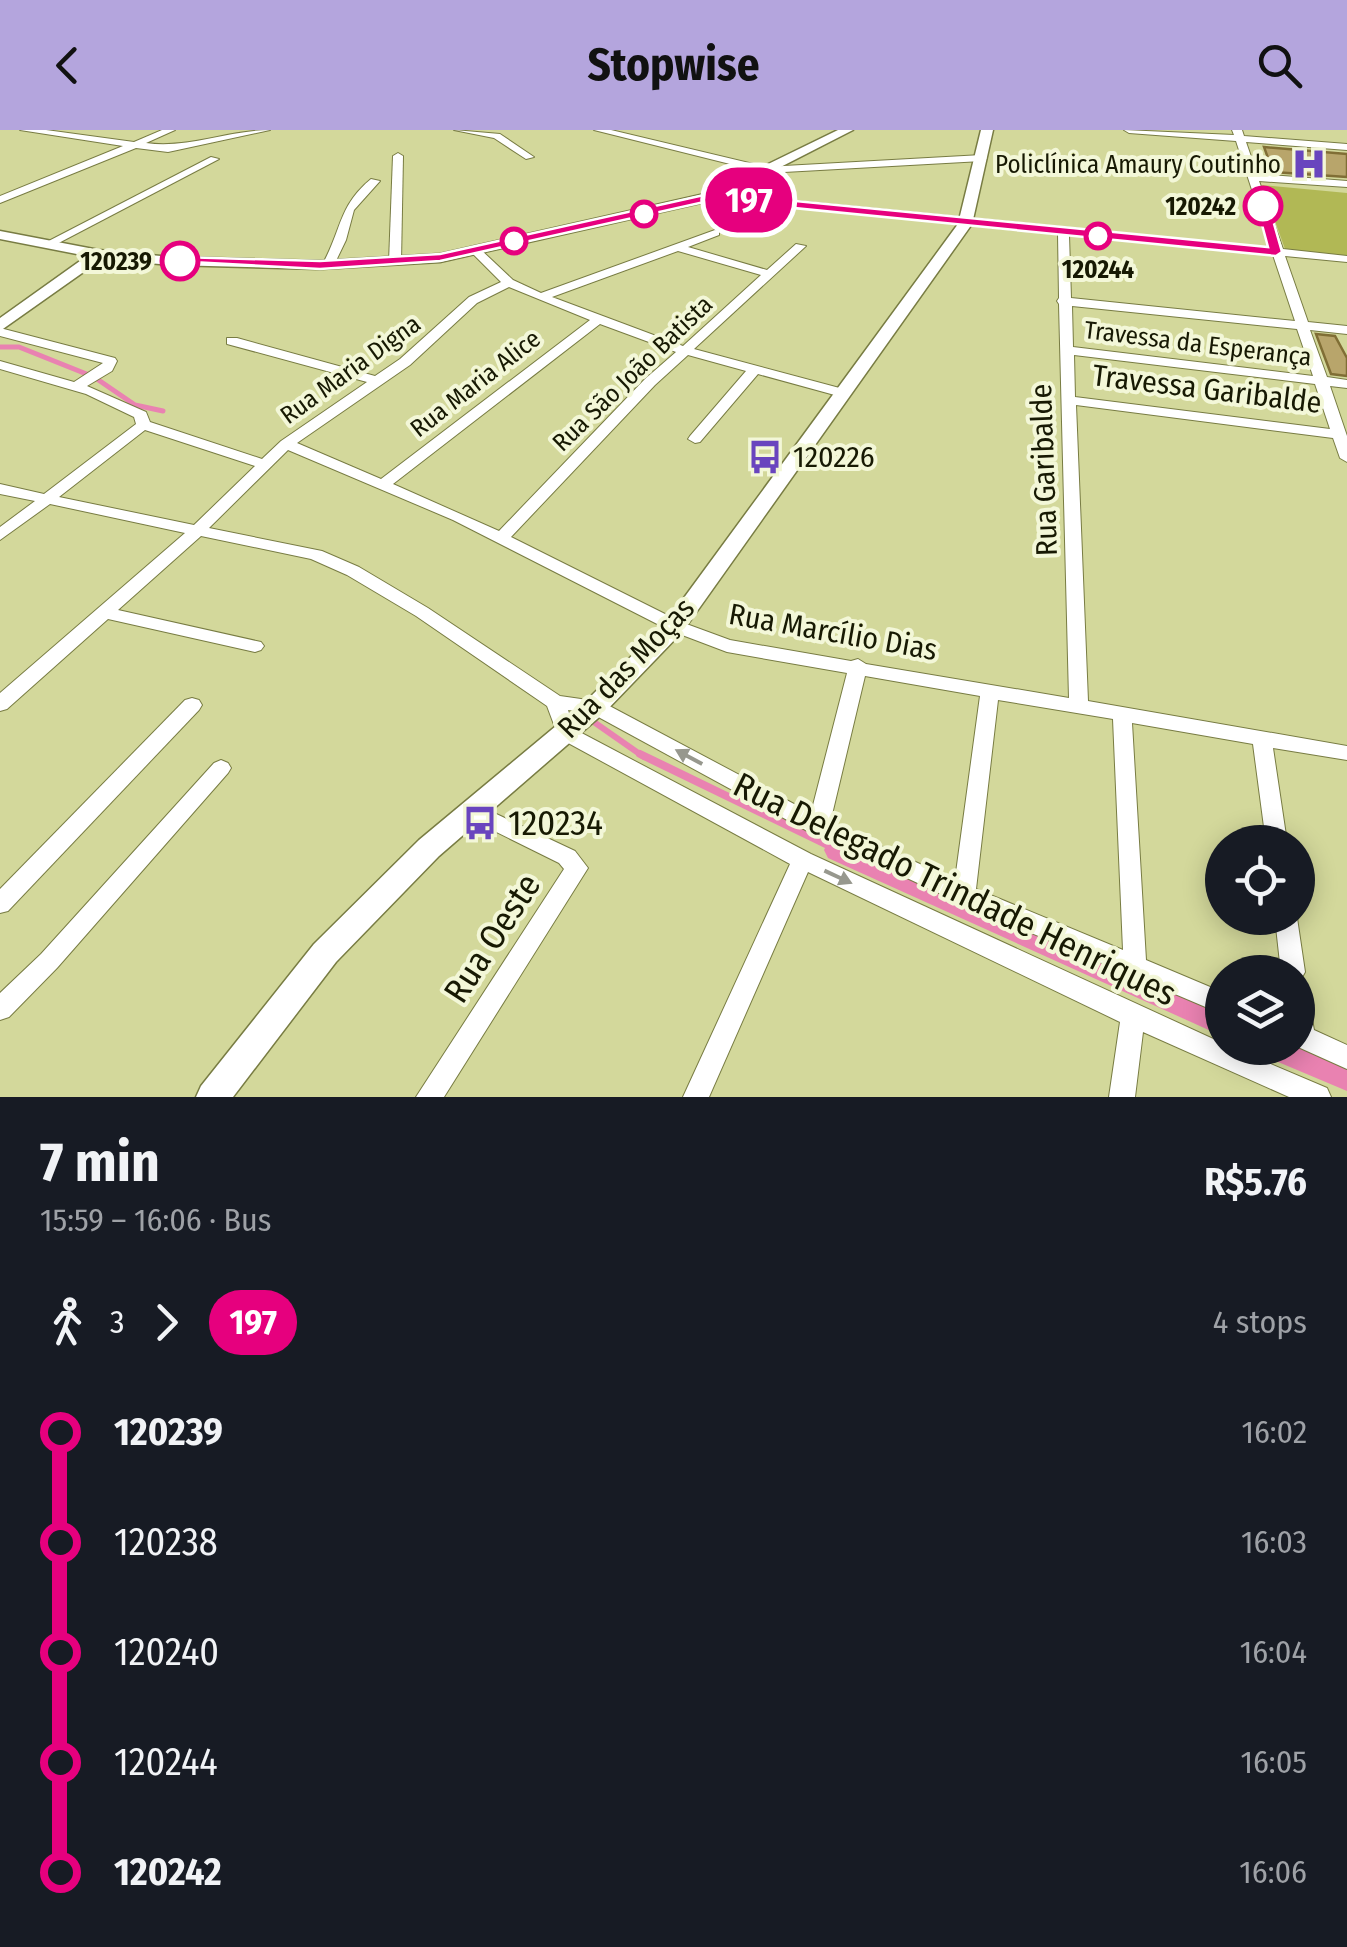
<!DOCTYPE html>
<html lang="en">
<head>
<meta charset="utf-8">
<style>
  :root { --surface:#171b24; --page:#20242c; --text:#f1f3f6; --muted:#9ea1a6; --accent:#b4a5dd }
  body { margin:0; font-family:"Fira Sans Condensed",sans-serif; background:var(--page); color:var(--text); height:100vh; display:flex; flex-direction:column; font-size:38px; white-space:nowrap }
  * { box-sizing:border-box; margin:0 }
  p { font-size:32px; color:var(--muted) }
  .icon { flex:none; width:55px; height:55px; fill:none; stroke:currentColor; stroke-width:2; stroke-linecap:round; stroke-linejoin:round }
  .map { position:relative; height:967px; overflow:hidden }
  .drawer { display:flex; flex-direction:column; background:var(--surface); flex:1 }
  .drawer>* { flex:none }
  .badge { padding:0 20px; border-radius:32px; font-size:35px; line-height:65px }
  .tools { position:absolute; left:1205px; top:695px; display:grid; gap:20px }
  .tools a { display:grid; place-items:center; width:110px; height:110px; border-radius:50%; background:var(--surface); box-shadow:0 5px 25px #0003; font-size:50px }
  .map>.badge { position:absolute; translate:-50% -50%; box-shadow:0 0 0 5px #fff }
  .legs { display:flex; align-items:center; gap:15px; height:110px; padding:0 40px; font-size:32px }
  .legs p { margin-inline-start:auto }
  .headline { display:flex; align-items:center; justify-content:space-between; height:170px; padding:0 40px }
  h1 { font-size:55px; font-weight:700; line-height:75px }
  ul { padding:0 40px; list-style:none }
  li { display:flex; align-items:center; gap:35px; height:110px; font-size:38px }
  li i { display:grid; place-items:center; width:15px; height:100%; margin:0 12px; background:currentColor }
  li i::after { content:''; width:25px; height:25px; margin:-12px; border:8px solid; border-radius:50%; background:var(--surface) }
  li p { margin-inline-start:auto }
  li:first-child i { background:linear-gradient(#0000 50%,currentColor 0) }
  li:last-child i { background:linear-gradient(currentColor 50%,#0000 0) }
  header { display:flex; justify-content:space-between; align-items:center; height:130px; padding:0 40px; background:var(--accent); color:#111; font-size:45px; font-weight:700 }
  .map>svg:first-child { display:block }
  .green { fill:#b1b855 }
  .lines { fill:none; stroke-linecap:round; stroke-linejoin:round }
  .stream-far2 { stroke:#e982b1; stroke-width:5 }
  .stream-far1 { stroke:#e982b1; stroke-width:6 }
  .stream { stroke:#e982b1; stroke-width:8 }
  .canal { fill:#e982b1; fill-rule:evenodd }
  .building { fill:#b8a56b; stroke:#806e35; stroke-width:2.5 }
  .minor-casing { stroke:#787c43; stroke-width:2 }
  .tertiary-casing { stroke:#787c43; stroke-width:3 }
  .minor { fill:#fff; fill-rule:evenodd }
  .tertiary { fill:#fff; fill-rule:evenodd }
  .oneway { fill:#97988e }
  .line-1 { fill:#e6007e; stroke:#fff; stroke-width:2.5 }
  .stop-1-dot { fill:#fff; stroke:#e6007e; stroke-width:5 }
  .labels { text-anchor:middle; stroke-width:8; stroke-linejoin:round; paint-order:stroke }
  .far-poi-label { font-size:25px; fill:#171903; stroke:#f3f7d8; text-anchor:end }
  .far-stop-label { font-size:25px; font-weight:bold; fill:#171903; stroke:#f3f7d8; text-anchor:end }
  .far-street-label { font-size:25px; fill:#171903; stroke:#f3f7d8 }
  .street-label { font-size:30px; fill:#171903; stroke:#f3f7d8 }
  .poi-label { font-size:30px; fill:#171903; stroke:#f3f7d8; text-anchor:start }
  .near-poi-label { font-size:35px; fill:#171903; stroke:#f3f7d8; text-anchor:start }
  .near-street-label { font-size:35px; fill:#171903; stroke:#f3f7d8 }
</style>
</head>
<body>
<header><svg class="icon" aria-label="back" viewBox="0 0 24 24"><path d="M15 5l-7 7 7 7"/></svg>Stopwise<svg class="icon" aria-label="search" viewBox="0 0 24 24"><circle cx="10" cy="10" r="6"/><path d="M15 15l6 6"/></svg></header>
<div class="map">
<svg width="1347" height="967" viewBox="0 0 1347 967">
  <rect width="100%" height="100%" fill="#d3d89b"/>
  <path class="green" d="M1262,55l85,8v64l-62,-8z"/>
  <g class="lines">
    <g class="stream-far2">
      <path d="M0,217h19l70,28"/>
      <path d="M97,249l38,26 28,6"/>
    </g>
    <path class="stream-far1" d="M591,590l53,37"/>
    <path class="stream" d="M640,624l198,96"/>
    <g class="canal">
      <path d="M838,709l384,168v29l-394,-178 -4,-8 4,-8z"/>
      <path d="M1298,909l49,20v32l-76,-32 -5,-11h32z"/>
    </g>
  </g>
  <g class="building">
    <path d="M1264,17l83,7v23l-74,-5z"/>
    <path d="M1316,204l19,2 12,22v18l-16,-2z"/>
  </g>
  <g class="lines">
    <g class="minor-casing">
      <g id="minor">
        <path d="M20,0h26l88,12 28,-12h13l-29,13c42,6 82,-13 124,-13l-102,22 -32,-4 -136,55v-7l123,-50z"/>
        <path d="M454,0l46,4 34,23 -8,2 -32,-21z"/>
        <path d="M594,0h17l155,37 216,-12 5,3 -5,3 -216,12z"/>
        <path d="M1124,0l110,5 -2,-5h10l2,6 103,8v6l-101,-8 11,32 90,7v6l-88,-6 24,68 64,7v6l-62,-6 23,66 39,4v8l-37,-4 17,47 20,3v8l-17,-2 17,50v26l-7,-4 -7,-20 -257,-33 12,296 259,45v14l-74,-12 14,94h-21l-13,-98 -121,-21 14,237 76,32v22l-266,-113 -145,-68 -220,-120 -23,-3 6,19 237,125 411,189v5h11l94,40 4,9h-42l-146,-65 -8,65h-26l11,-75 -312,-150 -99,225h-26l107,-233 -231,-126 -12,-32 -131,-90 -69,-41 -36,-16 -110,-23 -83,74 143,32 3,4 -3,4 -6,2 -147,-33 -101,90 -7,2v-18l185,-160 -135,-29 -50,36v-13l35,-26 -35,-7v-10l44,10 92,-70 -2,-7 -48,-23 -86,-25v-8l74,21 29,-19 -103,-27v-8l115,30 2,3 -5,10 -25,15 59,26 4,10 112,37 19,-18 86,-59 -140,-38v-6h10l138,38 25,-17 69,-62 32,-15 -30,-30v-4h8l34,32 28,13 174,-63 4,1v4l-31,12 79,23 29,-26 10,2 -112,103 153,41 2,3 -7,4 -84,-23 -58,68 -5,1 -7,-4 2,-3 56,-65 -58,-16 -33,30 -144,152 170,85 49,18 121,21 7,-2 8,5 203,34 -10,-394 -2,-3 2,-3 -1,-64 -345,-35 -5,-3 5,-3 558,55 -35,-107 -107,-8zM1069,105l204,20 22,66 -224,-23zM678,121l83,24 -78,71 -131,-49zM509,157l81,33 -209,159 -84,-36 113,-78 67,-62zM1072,176l225,23 16,47 -240,-29zM600,194l76,28 -31,27 -146,152 -106,-47zM1074,225l241,29 15,45 -255,-32zM145,300l110,36 -61,59 -135,-28zM288,320l165,70 216,110 58,22 120,21 -36,140 -209,-111 -42,-6 -132,-88 -69,-41 -37,-16 -113,-23zM865,546l115,20 -25,184 -125,-57zM998,570l115,19 10,231 -147,-61z"/>
        <path d="M398,23l5,3 -2,106 -6,3 -6,-3 4,-106z"/>
        <path d="M211,27l8,2 -168,88 -10,-2z"/>
        <path d="M371,49l9,2 -26,29 -8,30 -12,25 -10,2 -2,-2c20,-35 16,-59 49,-86z"/>
        <path d="M192,568l7,2 3,5 -3,5 -191,201 -8,2v-24l185,-189z"/>
        <path d="M221,630l7,3 3,5 -3,5 -171,195 -48,49 -9,3v-27l41,-39 173,-191z"/>
        <path d="M471,672l104,49 13,17 -144,229h-28l148,-228 -5,-6 -95,-47 -3,-6 3,-6z"/>
        <path d="M1275,788h22l8,54 -4,7 -3,2v-9h-17z"/>
        <path d="M1298,861l9,3 7,36 33,15v24l-49,-22z"/>
      </g>
    </g>
    <g class="tertiary-casing">
      <g id="tertiary">
        <path d="M838,0h15l-135,69 -278,63 -120,7 -149,-4 -69,-6 -102,72v-13l87,-62 -87,-17v-8l99,19 72,7 149,4 120,-7 269,-61z"/>
        <path d="M981,0h12l-21,94 -289,407 -79,82 -165,143 -103,106 -103,135h-37l5,-11 113,-142 105,-104 167,-139 81,-80 291,-397z"/>
      </g>
    </g>
    <use href="#minor" class="minor"/>
    <use href="#tertiary" class="tertiary"/>
  </g>
  <defs><path id="oneway-solid" d="M-6-.8H1V-3.2L6.5 0L1 3.2V.8H-6Z" transform="scale(2.5)"/></defs>
  <g class="oneway">
    <use href="#oneway-solid" transform="translate(689 627) rotate(-152)"/>
    <use href="#oneway-solid" transform="translate(838 747) rotate(25)"/>
  </g>
  <path class="line-1" d="M713,63l555,54 -11,-41 6,-4 6,4 13,46 -6,4 -563,-56 -273,61 -120,8 -147,-8 7,-4 140,4 120,-7z"/>
  <defs>
    <g id="hospital-bare" transform="scale(2.7)"><path d="M-5-5h3v3.5h4V-5h3V5h-3V1.5h-4V5h-3Z" fill="#6945be" stroke="#f3f7d8" stroke-width="2.5" paint-order="stroke"/></g>
    <g id="bus-bare" transform="scale(2.7)"><path d="M-5-6H5V4H4V6H2V4H-2V6H-4V4H-5ZM-3.5-4V0h7V-4ZM-3.5 1.2v1.5H-2V1.2ZM2 1.2v1.5H3.5V1.2Z" fill="#6945be" stroke="#f3f7d8" stroke-width="2.5" paint-order="stroke"/></g>
  </defs>
  <g fill-rule="evenodd">
    <use href="#hospital-bare" x="1309" y="34"/>
    <use href="#bus-bare" x="765" y="327"/>
    <use href="#bus-bare" x="480" y="693"/>
  </g>
  <g class="stop-1-dot">
    <circle cx="1263" cy="76" r="18"/>
    <circle cx="644" cy="84" r="12"/>
    <circle cx="1098" cy="106" r="12"/>
    <circle cx="514" cy="111" r="12"/>
    <circle cx="180" cy="131" r="18"/>
  </g>
  <g class="labels">
    <g class="far-poi-label">
      <text x="1281" y="43">Policlínica Amaury Coutinho</text>
    </g>
    <g class="far-stop-label">
      <text x="1236" y="85">120242</text>
      <text x="152" y="140">120239</text>
      <text x="1098" y="148" text-anchor="middle">120244</text>
    </g>
    <g class="far-street-label">
      <text transform="translate(1198 213) rotate(7)" y="9">Travessa da Esperança</text>
      <text transform="translate(350 239) rotate(-36)" y="9">Rua Maria Digna</text>
      <text transform="translate(632 243) rotate(-44)" y="9">Rua São João Batista</text>
      <text transform="translate(475 253) rotate(-38)" y="9">Rua Maria Alice</text>
    </g>
    <g class="street-label">
      <text transform="translate(1207 259) rotate(7)" y="10">Travessa Garibalde</text>
      <text transform="translate(1044 340) rotate(-92)" y="10">Rua Garibalde</text>
      <text transform="translate(833 502) rotate(10)" y="10">Rua Marcílio Dias</text>
      <text transform="translate(626 538) rotate(-46)" y="10">Rua das Moças</text>
    </g>
    <g class="poi-label">
      <text x="793" y="337">120226</text>
    </g>
    <g class="near-poi-label">
      <text x="508" y="705">120234</text>
    </g>
    <g class="near-street-label">
      <text transform="translate(955 759) rotate(26)" y="12">Rua Delegado Trindade Henriques</text>
      <text transform="translate(492 808) rotate(-57)" y="12">Rua Oeste</text>
    </g>
  </g>
</svg>
<div class="tools">
<a><svg class="icon" aria-label="locate" viewBox="0 0 24 24"><circle cx="12" cy="12" r="6"/><path d="M12 2v4M12 18v4M2 12h4M18 12h4"/></svg></a>
<a><svg class="icon" aria-label="layers" viewBox="0 0 24 24"><path d="M12 4l9 5-9 5-9-5zM3 14l9 5 9-5"/></svg></a>
</div>
<b class="badge" style="left:749px;top:70px;background:#e6007e;color:#fff">197</b>
</div>
<section class="drawer">
<div class="headline"><div><h1>7 min</h1><p>15:59 – 16:06 · Bus</p></div><b>R$5.76</b></div>
<div class="legs"><svg class="icon" aria-label="walk" viewBox="0 0 24 24"><circle cx="13" cy="4" r="2"/><path d="M13 8l-2 6 4 7M11 14l-3 7M7 12l3-4h3l4 4"/></svg>3<svg class="icon" aria-label="forward" viewBox="0 0 24 24"><path d="M9 5l7 7-7 7"/></svg><b class="badge" style="background:#e6007e;color:#fff">197</b><p>4 stops</p></div>
<ul>
<li><i style="color:#e6007e"></i><b>120239</b><p>16:02</p></li>
<li><i style="color:#e6007e"></i><span>120238</span><p>16:03</p></li>
<li><i style="color:#e6007e"></i><span>120240</span><p>16:04</p></li>
<li><i style="color:#e6007e"></i><span>120244</span><p>16:05</p></li>
<li><i style="color:#e6007e"></i><b>120242</b><p>16:06</p></li>
</ul>
</section>
</body>
</html>
